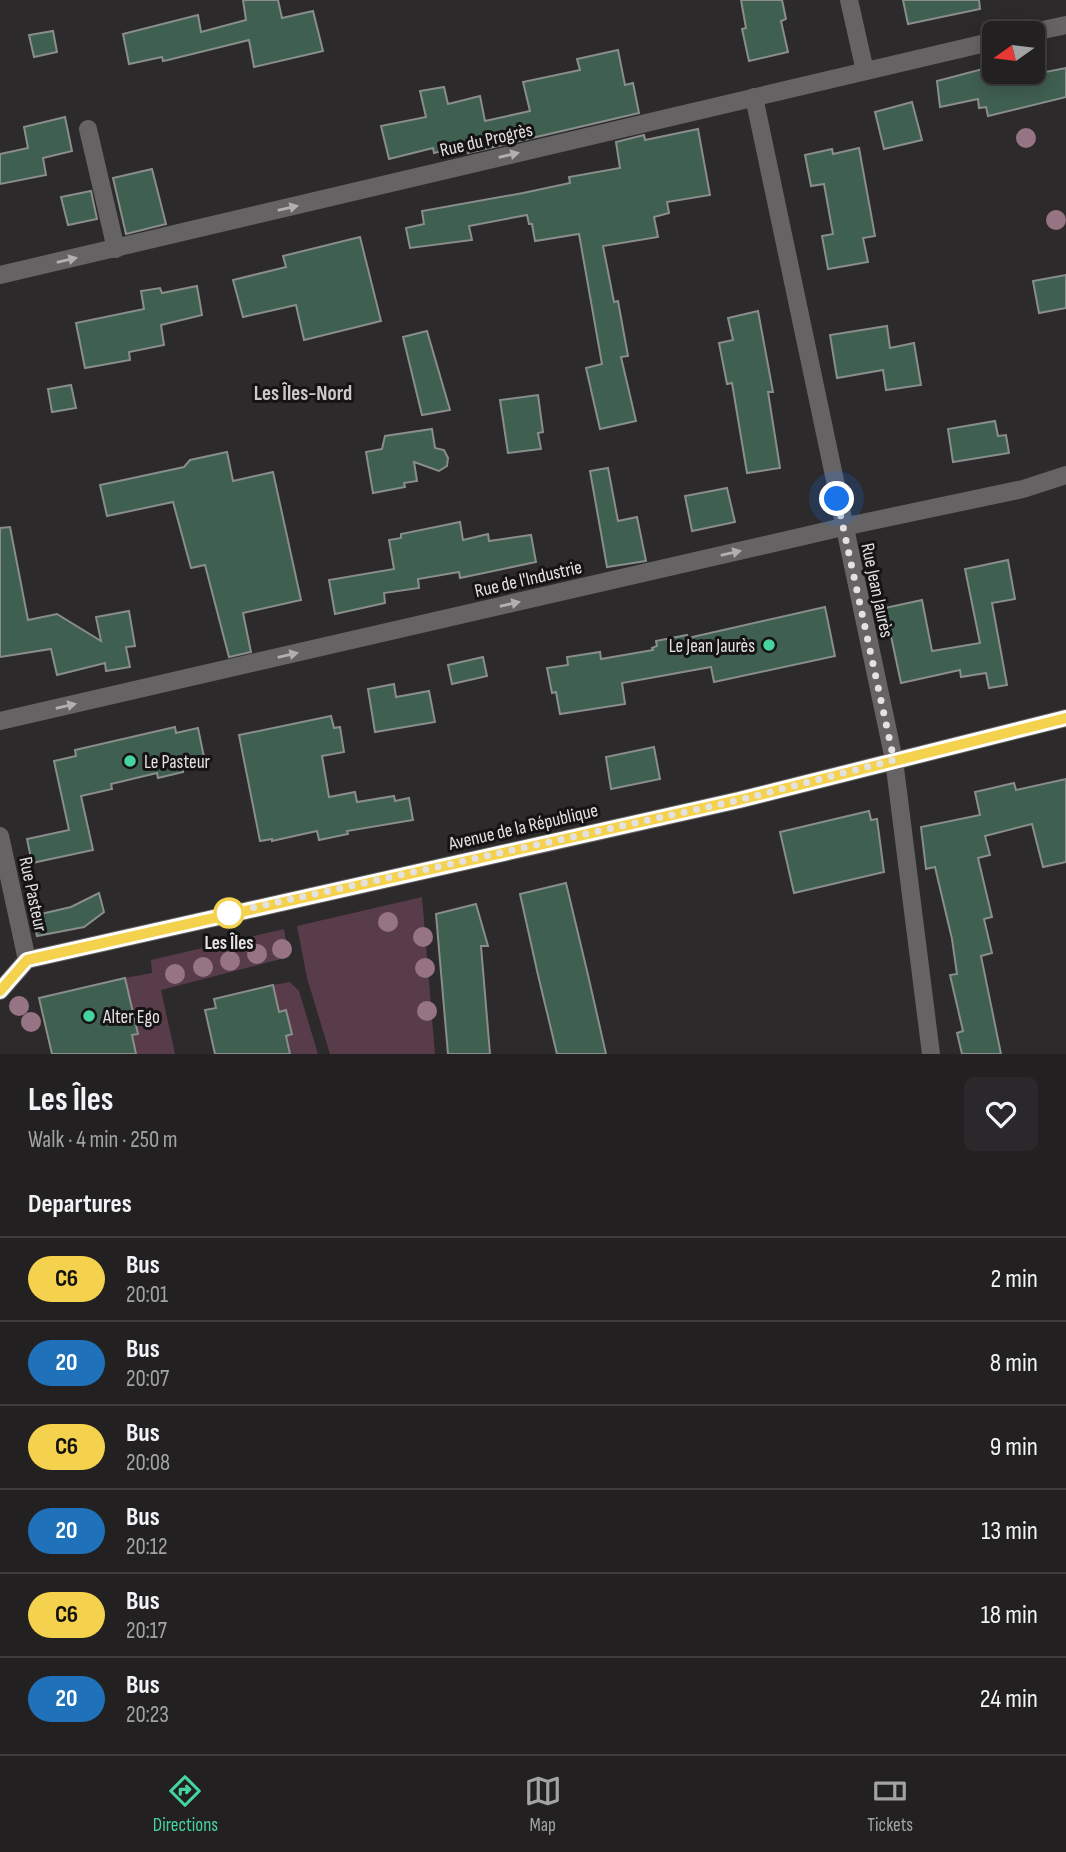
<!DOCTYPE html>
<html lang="en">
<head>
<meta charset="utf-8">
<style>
  :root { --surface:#222021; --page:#2a282a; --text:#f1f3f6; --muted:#a2a3a5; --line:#3f3e3f; --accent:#46d49e }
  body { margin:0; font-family:"Sofia Sans Condensed",sans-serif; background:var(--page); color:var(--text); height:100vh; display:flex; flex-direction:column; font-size:26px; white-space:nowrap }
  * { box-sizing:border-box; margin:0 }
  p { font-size:23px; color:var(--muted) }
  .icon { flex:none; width:38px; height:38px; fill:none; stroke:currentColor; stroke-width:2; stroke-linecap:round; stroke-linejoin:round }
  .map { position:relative; height:1054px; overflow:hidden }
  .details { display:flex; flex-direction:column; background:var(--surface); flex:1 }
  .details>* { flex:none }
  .badge { padding:0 14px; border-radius:23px; font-size:24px; line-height:46px }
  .needle { width:46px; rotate:256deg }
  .controls { position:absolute; left:982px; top:21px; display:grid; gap:14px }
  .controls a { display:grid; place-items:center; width:63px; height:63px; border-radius:10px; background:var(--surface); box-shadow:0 4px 18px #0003,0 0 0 2px var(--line); font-size:35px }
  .you { position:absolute; width:35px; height:35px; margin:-18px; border:5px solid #fff; border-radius:50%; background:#1a73e8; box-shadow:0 0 0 10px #1a73e833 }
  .map>.badge { position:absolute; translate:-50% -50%; box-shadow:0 0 0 4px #fff }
  h2 { padding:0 28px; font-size:26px; line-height:63px }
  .round { display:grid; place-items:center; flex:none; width:74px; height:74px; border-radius:10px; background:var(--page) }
  .headline { display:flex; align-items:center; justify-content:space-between; height:119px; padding:0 28px }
  h1 { font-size:33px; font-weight:700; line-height:52px }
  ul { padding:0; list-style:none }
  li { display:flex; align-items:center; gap:21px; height:84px; padding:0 28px; border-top:2px solid var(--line) }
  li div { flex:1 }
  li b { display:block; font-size:26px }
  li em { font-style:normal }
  li .badge { min-width:77px; font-weight:700; text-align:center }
  .tabs { display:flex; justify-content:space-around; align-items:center; height:98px; border-top:2px solid var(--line); background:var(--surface); font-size:19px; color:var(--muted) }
  .tabs a { display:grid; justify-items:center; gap:4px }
  .tabs .current { color:var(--accent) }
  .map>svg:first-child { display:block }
  .green { fill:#583c49 }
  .building { fill:#3f5f50; stroke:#898d8b; stroke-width:2 }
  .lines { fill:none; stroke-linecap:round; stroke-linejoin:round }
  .minor { stroke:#656364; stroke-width:18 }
  .tree { fill:#967483 }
  .oneway { fill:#b1afb0 }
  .line-casing { stroke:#fff; stroke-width:16 }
  .line { stroke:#f5d24d; stroke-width:10 }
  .walk { stroke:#e3e1e2; stroke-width:7; stroke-dasharray:0 12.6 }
  .poi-dot { fill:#46d49e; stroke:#151314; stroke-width:2.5 }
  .stop-dot { fill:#fff; stroke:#f5d24d; stroke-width:3.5 }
  .labels { text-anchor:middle; stroke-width:6; stroke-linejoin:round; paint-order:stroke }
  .street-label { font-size:19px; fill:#e3e1e2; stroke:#151314 }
  .poi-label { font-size:19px; fill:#e3e1e2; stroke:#151314; text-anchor:start }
  .stop-label { font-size:19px; font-weight:bold; fill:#e3e1e2; stroke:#151314 }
  .neighbourhood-label { font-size:21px; font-weight:bold; fill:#cdc9cb; stroke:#151314 }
</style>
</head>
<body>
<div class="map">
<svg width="1066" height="1054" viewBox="0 0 1066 1054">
  <rect width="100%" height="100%" fill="#2d2a2c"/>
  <g class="green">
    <path d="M422,897l13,157h-105l-23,-76 -10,-52z"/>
    <path d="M284,929l5,28 -128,33 14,64h-39l-4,-19 6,-2 -13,-55 27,-5 -1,-13z"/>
    <path d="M290,982l9,9 19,63h-28l-4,-18 6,-2 -6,-23 -7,1 -6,-27z"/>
  </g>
  <g class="building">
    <path d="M243,0h35l4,18 31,-7 10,40 -69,16 -5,-27 -81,20 -5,1 -1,-4 -33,7 -6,-30 75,-19 3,17 45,-12z"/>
    <path d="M741,0h41l4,19 -5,2 7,31 -39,9 -7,-32 4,-1z"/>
    <path d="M903,0h76l1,9 -72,15z"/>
    <path d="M53,31l4,21 -23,5 -5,-22z"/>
    <path d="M618,50l7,35 8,-2 6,30 -171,40 -2,-8 -32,8 -1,-5 -44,11 -8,-33 45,-9 -6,-26 24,-4 4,17 32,-8 5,25 45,-10 -7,-29 57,-12 -3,-11z"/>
    <path d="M994,66v6h14l2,7 56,-11v29l-78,19 -2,-9 -7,1 -1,-9 -38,8 -3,-26z"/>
    <path d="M912,102l10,38 -38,9 -9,-37z"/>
    <path d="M65,117l7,34 -29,7 3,17 -46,9v-30l28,-6 -4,-21z"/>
    <path d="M698,129l12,66 -43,7 2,11 -15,4 4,20 -55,9 11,56 4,-1 10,55 -7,1 15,64 -36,8 -14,-61 16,-4 -23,-130 -44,7 -3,-17h-3l-2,-9 -58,11 3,14 -62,8 -4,-20 18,-4 -2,-13 101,-18 47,-10 -1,-6 51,-9 -4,-26 28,-7 1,5z"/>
    <path d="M859,148l16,88 -12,2 5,24 -40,7 -6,-33 11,-2 -9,-50 -13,2 -6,-31 27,-6 1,5z"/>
    <path d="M152,169l14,55 -40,10 -13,-56z"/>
    <path d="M91,191l6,28 -29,6 -7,-28z"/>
    <path d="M360,237l21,84 -77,19 -8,-35 -53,12 -10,-37 53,-13 -3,-11z"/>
    <path d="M1066,275v33l-27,5 -6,-32z"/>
    <path d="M197,286l5,29 -41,10 3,20 -35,7 1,8 -45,8 -9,-45 68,-14 -3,-18 19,-3 2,5z"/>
    <path d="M758,311l15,81h-5l12,76 -33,5 -15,-90 -5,1 -8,-41 14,-3 -5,-22z"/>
    <path d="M887,326l3,22 24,-5 7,42 -35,5 -3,-20 -46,8 -7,-43z"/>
    <path d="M427,331l23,79 -28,5 -19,-78z"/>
    <path d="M71,385l5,23 -24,4 -4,-23z"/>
    <path d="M538,395l5,37 -5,1 3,16 -33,4 -8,-53z"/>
    <path d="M995,421l3,15 8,-1 3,18 -56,9 -5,-33z"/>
    <path d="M432,429l3,19 9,2 4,8 -1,8 -8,5 -25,-9 3,19 -13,2 1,4 -32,6 -7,-41 16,-3 3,-13z"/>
    <path d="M227,452l6,29 40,-9 28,128 -58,13 8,39 -22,5 -24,-92 -14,3 -18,-66 -66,14 -7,-31 84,-18 6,-7z"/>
    <path d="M608,468l10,53 19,-4 9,44 -39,6 -17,-96z"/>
    <path d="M727,488l8,34 -43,9 -7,-35z"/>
    <path d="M460,522l3,18 25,-6 1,7 42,-6 5,27 -76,16 -1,-6 -41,7 1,9 -35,5 1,10 -50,11 -6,-34 65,-11 -5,-29 12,-2v-4z"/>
    <path d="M10,527l18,93 29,-6 44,27 -5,-24 33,-6 6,35 -9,1 4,20 -24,4 -1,-8 -48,12 -6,-26 -51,8v-129z"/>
    <path d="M1008,560l7,39 -23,4 15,82 -18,3 -3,-15 -25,4 -1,-7 -59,13 -16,-75 37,-8 10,51 48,-8 -15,-74z"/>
    <path d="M825,607l10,49 -121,26 -3,-15 -89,16 3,21 -65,10 -4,-22 -4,1 -5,-25 21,-3 -1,-8 33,-5 1,7 52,-9 -1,-2 5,-2 -1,-5 31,-6 1,3z"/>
    <path d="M483,657l4,19 -35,8 -4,-19z"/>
    <path d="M394,684l2,13 33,-6 6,31 -60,10 -7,-43z"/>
    <path d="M331,716l3,12 6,-1 4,25 -22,4 7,41 26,-5 2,10 37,-6 1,5 14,-3 4,22 -66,11 1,3 -29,6 -2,-9 -45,10v-2l-12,2 -21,-106z"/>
    <path d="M175,727l1,6 22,-5 7,34 -23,5 1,5 -25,6 -1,-5 -46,11 1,5 -31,7 12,54 -61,13 -5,-24 42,-9 -15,-69 22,-5 -1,-6z"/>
    <path d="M654,747l6,32 -49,10 -5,-32z"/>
    <path d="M1066,779v83l-23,5 -11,-43 -47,12 5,19 -12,3 14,59 -8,2 8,34 -11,3 20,98h-39l-5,-21 6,-2 -13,-56 7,-1 -5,-35 -17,-72 -9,2 -5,-42 59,-12 -5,-23 39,-9 2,7z"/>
    <path d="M869,811l2,9 6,-1 7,53 -90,21 -14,-61z"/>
    <path d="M566,883l22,92 18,79h-49l-19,-79 -18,-81z"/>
    <path d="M99,893l5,19 -20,15 -47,9 -5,-20 39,-9z"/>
    <path d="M476,904l12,42h-7l9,108h-42l-12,-140z"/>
    <path d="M125,978l13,56 -6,1 4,19h-84l-13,-56z"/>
    <path d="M273,985l6,27 7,-2 6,24 -6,2 4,18h-75l-10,-44 11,-2 -2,-9z"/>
  </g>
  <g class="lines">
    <g class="minor">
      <path d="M849,0l16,71"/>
      <path d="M1029,33l37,-8"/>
      <path d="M754,97l140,663 37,294"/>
      <path d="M88,129l28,120"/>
      <path d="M0,275l994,-234"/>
      <path d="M0,721l843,-194 180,-38 43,-14"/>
      <path d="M0,836l27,124"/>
      <path d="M0,991l27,-31 712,-160 327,-82"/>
    </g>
  </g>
  <g class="tree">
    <circle cx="1026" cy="138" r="10"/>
    <circle cx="1056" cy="220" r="10"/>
    <circle cx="388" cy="922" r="10"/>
    <circle cx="423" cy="937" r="10"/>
    <circle cx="282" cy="949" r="10"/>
    <circle cx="257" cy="954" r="10"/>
    <circle cx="230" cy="961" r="10"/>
    <circle cx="203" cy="967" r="10"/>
    <circle cx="425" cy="968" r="10"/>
    <circle cx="175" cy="974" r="10"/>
    <circle cx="19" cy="1006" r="10"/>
    <circle cx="427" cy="1011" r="10"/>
    <circle cx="31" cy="1022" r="10"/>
  </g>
  <defs><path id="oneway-solid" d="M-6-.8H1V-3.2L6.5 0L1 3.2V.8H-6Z" transform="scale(1.75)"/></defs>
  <g class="oneway">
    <use href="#oneway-solid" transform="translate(509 155) rotate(-13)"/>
    <use href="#oneway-solid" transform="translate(288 208) rotate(-13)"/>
    <use href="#oneway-solid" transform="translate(67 260) rotate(-13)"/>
    <use href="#oneway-solid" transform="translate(731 553) rotate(-13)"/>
    <use href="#oneway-solid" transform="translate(510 604) rotate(-13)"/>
    <use href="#oneway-solid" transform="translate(288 655) rotate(-13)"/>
    <use href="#oneway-solid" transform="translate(66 706) rotate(-13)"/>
  </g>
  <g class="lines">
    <g class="line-casing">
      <path id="line" d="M0,991l27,-31 712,-160 327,-82"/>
    </g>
    <use href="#line" class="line"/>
    <path class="walk" d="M229,913l510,-113 155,-40 -57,-261"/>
  </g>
  <g class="poi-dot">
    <circle cx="769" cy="645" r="7"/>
    <circle cx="130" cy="761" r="7"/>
    <circle cx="89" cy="1016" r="7"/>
  </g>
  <circle class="stop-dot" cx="229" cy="913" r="14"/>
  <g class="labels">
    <g class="street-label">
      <text transform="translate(486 139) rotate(-13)" y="7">Rue du Progrès</text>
      <text transform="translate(528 578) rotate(-13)" y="7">Rue de l'Industrie</text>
      <text transform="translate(878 590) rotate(78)" y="7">Rue Jean Jaurès</text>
      <text transform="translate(523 826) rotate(-13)" y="7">Avenue de la République</text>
      <text transform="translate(34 894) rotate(78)" y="7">Rue Pasteur</text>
    </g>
    <g class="poi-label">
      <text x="755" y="652" text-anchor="end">Le Jean Jaurès</text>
      <text x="144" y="768">Le Pasteur</text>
      <text x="103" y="1023">Alter Ego</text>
    </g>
    <g class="stop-label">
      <text x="229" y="949">Les Îles</text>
    </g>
    <g class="neighbourhood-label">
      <text x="303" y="400">Les Îles-Nord</text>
    </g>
  </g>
</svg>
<div class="controls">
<a><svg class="needle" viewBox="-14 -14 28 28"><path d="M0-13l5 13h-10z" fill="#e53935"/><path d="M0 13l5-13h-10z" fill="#a2a3a5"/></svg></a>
</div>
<div class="you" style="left:837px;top:499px"></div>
</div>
<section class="details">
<div class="headline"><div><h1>Les Îles</h1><p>Walk · 4 min · 250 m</p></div><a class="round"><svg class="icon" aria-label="heart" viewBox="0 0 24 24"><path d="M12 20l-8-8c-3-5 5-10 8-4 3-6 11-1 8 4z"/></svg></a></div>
<h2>Departures</h2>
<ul>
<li><span class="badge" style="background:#f5d24d;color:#111">C6</span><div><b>Bus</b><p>20:01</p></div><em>2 min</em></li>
<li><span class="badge" style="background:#1f72b9;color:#fff">20</span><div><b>Bus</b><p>20:07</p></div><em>8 min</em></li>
<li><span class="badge" style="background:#f5d24d;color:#111">C6</span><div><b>Bus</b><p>20:08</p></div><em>9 min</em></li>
<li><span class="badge" style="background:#1f72b9;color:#fff">20</span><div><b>Bus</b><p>20:12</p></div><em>13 min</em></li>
<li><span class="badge" style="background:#f5d24d;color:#111">C6</span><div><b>Bus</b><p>20:17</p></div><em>18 min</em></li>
<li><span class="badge" style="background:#1f72b9;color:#fff">20</span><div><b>Bus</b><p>20:23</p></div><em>24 min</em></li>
</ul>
</section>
<nav class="tabs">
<a class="current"><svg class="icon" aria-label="directions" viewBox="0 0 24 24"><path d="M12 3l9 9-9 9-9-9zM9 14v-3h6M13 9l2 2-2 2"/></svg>Directions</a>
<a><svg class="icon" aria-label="map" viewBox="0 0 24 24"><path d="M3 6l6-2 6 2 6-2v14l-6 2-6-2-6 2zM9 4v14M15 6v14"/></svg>Map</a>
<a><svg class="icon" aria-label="tickets" viewBox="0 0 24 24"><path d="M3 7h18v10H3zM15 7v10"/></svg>Tickets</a>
</nav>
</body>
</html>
